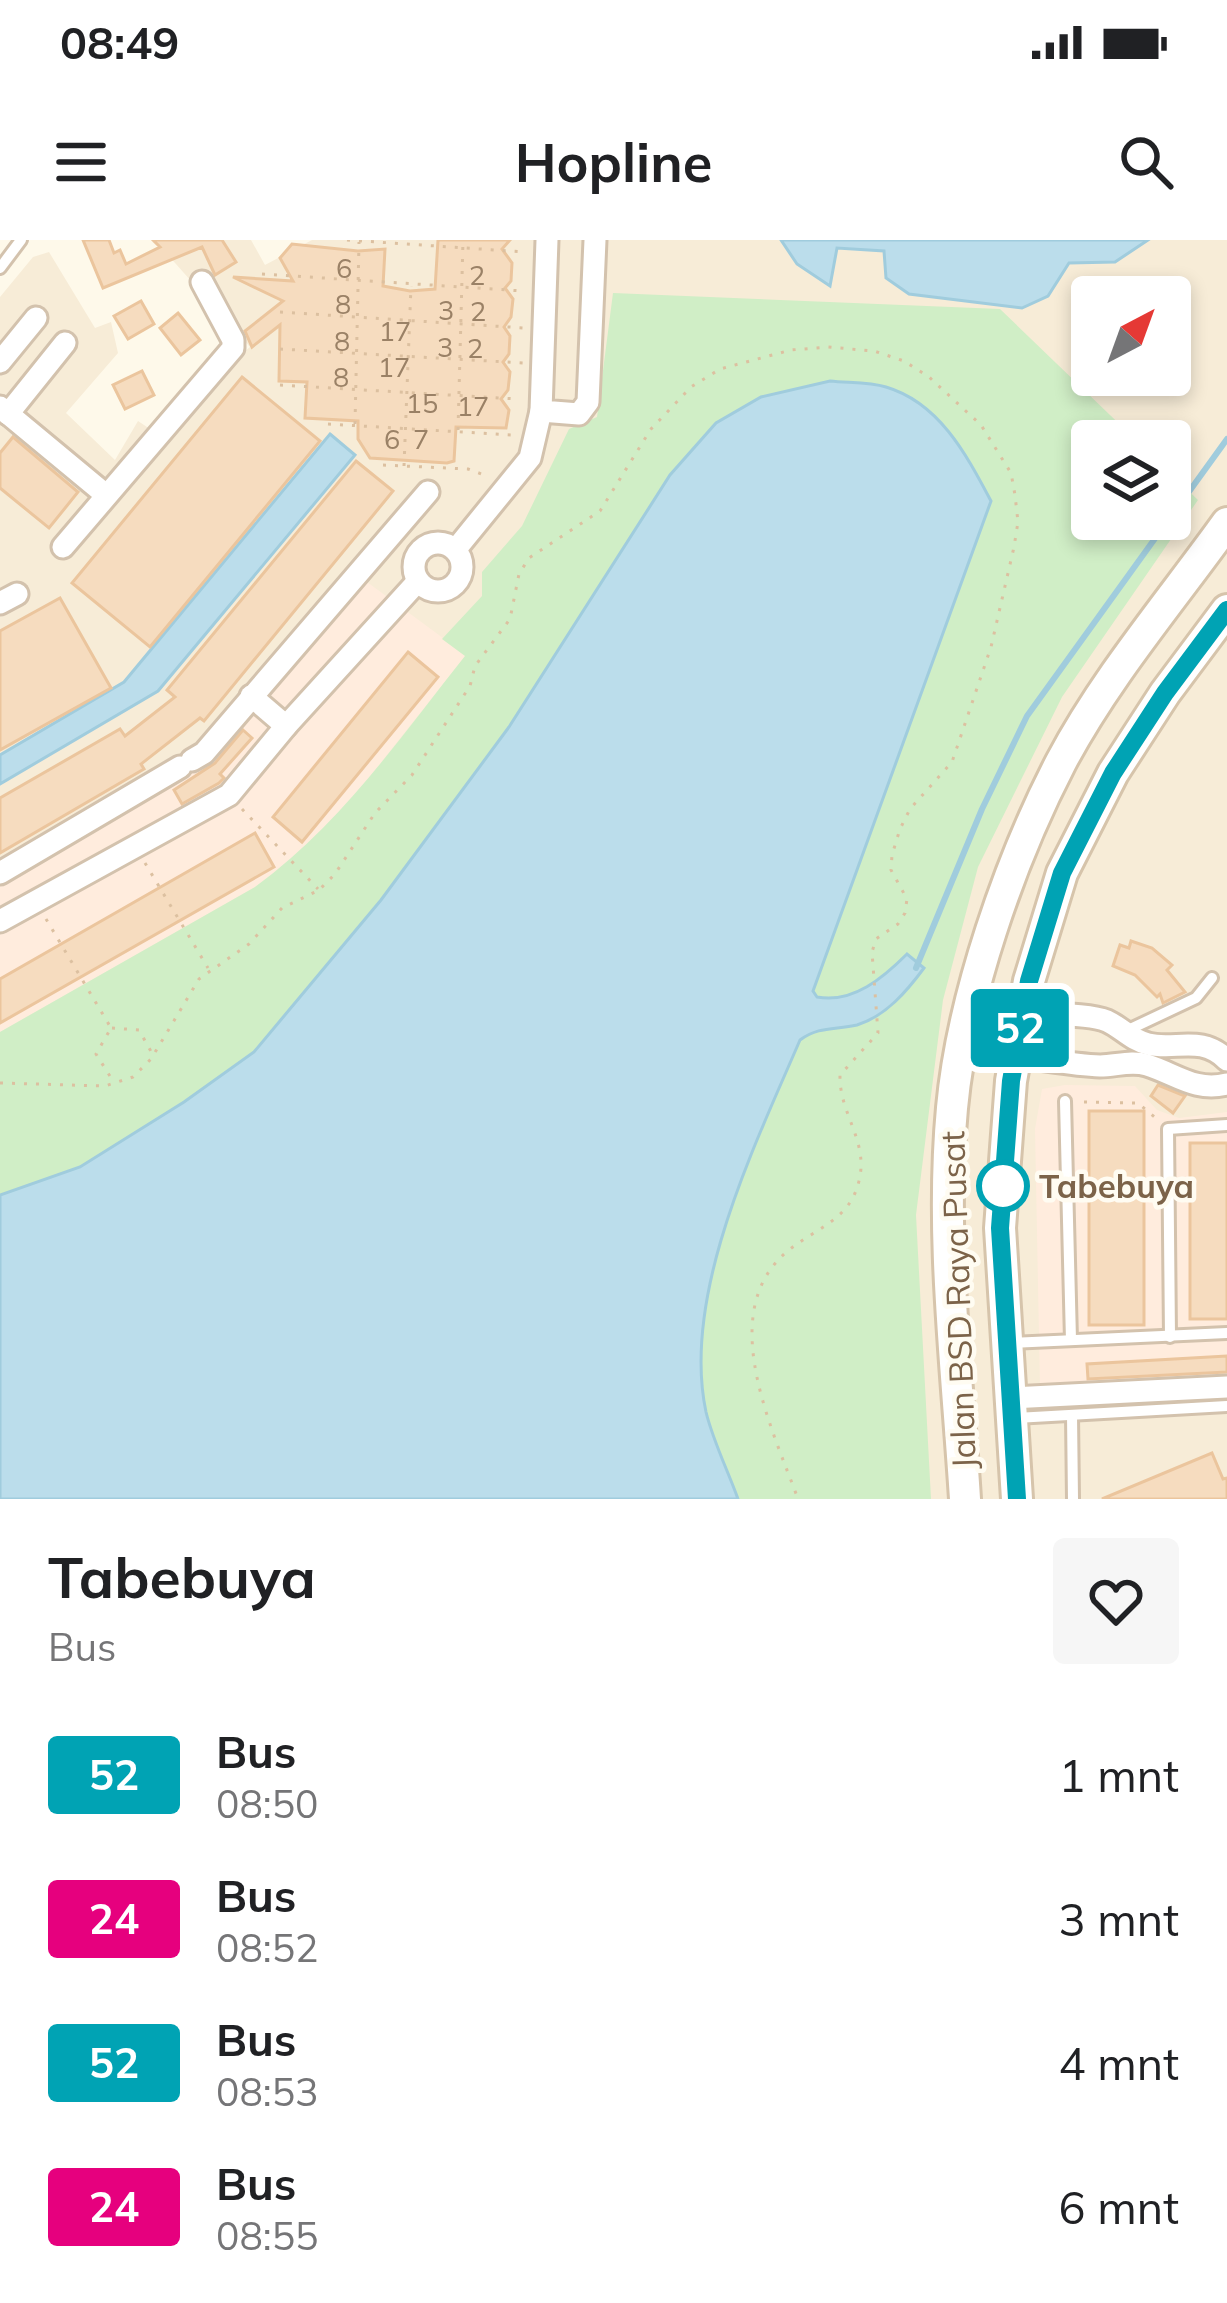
<!DOCTYPE html>
<html lang="id">
<head>
<meta charset="utf-8">
<style>
  :root { --surface:#fff; --page:#f6f6f6; --text:#202124; --muted:#757577 }
  body { margin:0; font-family:Mulish,sans-serif; background:var(--page); color:var(--text); height:100vh; display:flex; flex-direction:column; font-size:45px; white-space:nowrap }
  * { box-sizing:border-box; margin:0 }
  p { font-size:39px; color:var(--muted) }
  .icon { flex:none; width:66px; height:66px; fill:none; stroke:currentColor; stroke-width:2; stroke-linecap:round; stroke-linejoin:round }
  .map { position:relative; height:1259px; overflow:hidden }
  .drawer { display:flex; flex-direction:column; background:var(--surface); flex:1 }
  .drawer>* { flex:none }
  .badge { padding:0 24px; border-radius:9px; font-size:42px; line-height:78px }
  .needle { width:78px; rotate:41deg }
  .tools { position:absolute; left:1071px; top:36px; display:grid; gap:24px }
  .tools a { display:grid; place-items:center; width:120px; height:120px; border-radius:12px; background:var(--surface); box-shadow:0 6px 18px #0003; font-size:60px }
  .map>.badge { position:absolute; translate:-50% -50%; box-shadow:0 0 0 6px #fff }
  .round { display:grid; place-items:center; flex:none; width:126px; height:126px; border-radius:12px; background:var(--page) }
  .overview { display:flex; align-items:center; justify-content:space-between; height:204px; padding:0 48px }
  h1 { font-size:57px; font-weight:700; line-height:90px }
  ul { padding:0; list-style:none }
  li { display:flex; align-items:center; gap:36px; height:144px; padding:0 48px }
  li div { flex:1 }
  li b { display:block; font-size:45px }
  li em { font-style:normal }
  li .badge { min-width:132px; font-weight:700; text-align:center }
  .status { display:flex; justify-content:space-between; align-items:center; height:84px; padding:0 60px; background:var(--surface); direction:ltr }
  .status svg { height:33px; fill:currentColor }
  header { display:flex; justify-content:space-between; align-items:center; height:156px; padding:0 48px; background:var(--surface); font-size:54px; font-weight:700 }
  .map>svg:first-child { display:block }
  .residential { fill:#f7ecd7; fill-rule:evenodd }
  .commercial { fill:#ffecdd }
  .green { fill:#d0eec6 }
  .water { fill:#bbddeb; stroke:#a0ccdd; stroke-width:3 }
  .lines { fill:none; stroke-linecap:round; stroke-linejoin:round }
  .stream { stroke:#a0ccdd; stroke-width:6 }
  .building { fill:#f6dcbf; stroke:#ebc59d; stroke-width:3 }
  .lane-casing { stroke:#d3c2ad; stroke-width:16 }
  .street-casing { stroke:#d3c2ad; stroke-width:27 }
  .secondary-casing { stroke:#d6c4ab; stroke-width:36 }
  .path { stroke:#dcc0a0; stroke-width:3; stroke-dasharray:3 9; stroke-linecap:butt }
  .lane { stroke:#fff; stroke-width:10 }
  .street { stroke:#fff; stroke-width:21 }
  .secondary { stroke:#fff; stroke-width:30 }
  .line-casing { stroke:#fff; stroke-width:27 }
  .line { stroke:#00a3b4; stroke-width:18 }
  .stop-dot { fill:#fff; stroke:#00a3b4; stroke-width:6 }
  .labels { text-anchor:middle; stroke-width:9; stroke-linejoin:round; paint-order:stroke }
  .number-label { font-size:27px; fill:#9a8166 }
  .stop-label { font-size:33px; font-weight:bold; fill:#7c6349; stroke:#fffcf2; text-anchor:start }
  .street-label { font-size:33px; fill:#7c6349; stroke:#fffcf2 }
</style>
</head>
<body>
<div class="status"><b>08:49</b><svg viewBox="0 0 49 12"><path d="M0 12V9h3v3zM5 12V6h3v6zM10 12V3h3v9zM15 12V0h3v12zM26 1h20v11H26zM47 4h2v5h-2z"/></svg></div>
<header><svg class="icon" aria-label="menu" viewBox="0 0 24 24"><path d="M4 6h16M4 12h16M4 18h16"/></svg>Hopline<svg class="icon" aria-label="search" viewBox="0 0 24 24"><circle cx="10" cy="10" r="6"/><path d="M15 15l6 6"/></svg></header>
<div class="map">
<svg width="1227" height="1259" viewBox="0 0 1227 1259">
  <rect width="100%" height="100%" fill="#fef9ea"/>
  <path class="residential" d="M187,0h64l14,25 47,-25h915v1259h-1227v-1202l33,-40 16,-5 46,76 16,-6 7,31 -52,60 49,47 23,-39 12,8 100,-82 -83,-93zM1092,57h78v78h-78zM1092,201h78v78h-78z"/>
  <g class="commercial">
    <path d="M363,339l103,76 -118,149 -53,54 -40,29 -255,145v-161l217,-127z"/>
    <path d="M1065,845l70,1 22,24 22,8 48,-6v269l-187,7 -5,-259 7,-40z"/>
  </g>
  <path class="green" d="M613,53l387,16 137,132h-45v78h78v-46l28,27 -136,197 -84,170 -35,133 -27,215 15,284h-931v-467l255,-145c86,-63 145,-149 210,-231l-23,-17 40,-43v-24l40,-46 47,-97 28,-12z"/>
  <g class="water">
    <path d="M781,0h367l-33,22 -46,1 -21,33 -26,12 -113,-14 -23,-16 -2,-27 -47,-3 -7,38 -33,-22z"/>
    <path d="M830,141c18,2 39,1 56,6 54,16 81,69 105,114l-178,490 4,6c36,7 67,-20 90,-43l17,14c-17,23 -38,48 -67,57 -22,5 -38,1 -57,15 -45,105 -119,255 -94,372 7,29 22,59 32,87h-738v-304l80,-28 104,-65 70,-50 127,-152 128,-173 161,-252 46,-52 45,-26z"/>
    <path d="M330,194l25,21 -197,236 -158,93v-29l124,-73z"/>
  </g>
  <g class="lines">
    <g class="stream">
      <path d="M1170,278l57,-79"/>
      <path d="M916,728l66,-159 45,-93 142,-197"/>
    </g>
  </g>
  <g class="building">
    <path d="M83,0h26l5,13 6,-3 6,14 34,-17 -7,-7h69l14,22 -21,13 -13,-28 -99,41z"/>
    <path d="M438,0h72l-8,9 10,14 -1,18 -6,7 8,11 -2,18 -7,10 6,9 -1,18 -6,8 7,10 -2,18 -7,9 8,11 -3,18 -50,-1 -2,34 -7,2 -77,-5 -12,-19v-18l-53,-3 2,-36 -28,-1 1,-56 -28,22 -7,-16 38,-30 -50,-24 60,4 -13,-23 12,-14 66,7 27,-2 -2,37 27,5 25,-2z"/>
    <path d="M141,61l13,23 -26,15 -14,-23z"/>
    <path d="M178,73l22,27 -19,15 -21,-27z"/>
    <path d="M142,131l12,24 -29,14 -12,-24z"/>
    <path d="M242,137l78,64 -170,206 -78,-64z"/>
    <path d="M13,197l65,55 -29,36 -49,-40v-35z"/>
    <path d="M356,221l37,30 -189,230 -4,-3 -59,46 3,5 -144,84v-55l120,-69 5,7 50,-39 -8,-7z"/>
    <path d="M60,358l51,90 -111,62v-119z"/>
    <path d="M408,412l30,25 -136,165 -29,-25z"/>
    <path d="M243,490l9,8 -32,36 4,4 -5,5 -37,21 -8,-14 41,-27z"/>
    <path d="M255,593l19,34 -274,156v-44z"/>
    <path d="M1131,701l21,7 20,17 -5,5 18,22 -22,11 -3,-9 -3,3 -22,-22 -22,-9 7,-21 9,3z"/>
    <path d="M1158,845l27,11 -12,17 -22,-17z"/>
    <rect x="1089" y="871" width="55" height="214"/>
    <rect x="1190" y="903" width="37" height="176"/>
    <path d="M1227,1116v16l-139,7 -1,-15z"/>
    <path d="M1212,1213l11,26 4,-1v21h-125z"/>
  </g>
  <g class="lines">
    <g class="lane-casing">
      <g id="lane">
        <path d="M0,28l21,-28"/>
        <path d="M1126,791l70,-33 16,-20"/>
        <path d="M1065,861l6,239"/>
        <path d="M1170,1097l-2,-208 59,-4"/>
        <path d="M1011,1103l216,-10"/>
        <path d="M1072,1175l1,84"/>
        <path d="M1015,1178l212,-12"/>
      </g>
    </g>
    <g class="street-casing">
      <g id="street">
        <path d="M547,0l-6,171 38,3 9,-12 7,-162"/>
        <path d="M0,122l36,-44"/>
        <path d="M0,167l106,88"/>
        <path d="M8,174l57,-71"/>
        <circle cx="438" cy="327" r="24"/>
        <path d="M63,307l170,-199v-8l-31,-58"/>
        <path d="M456,309l74,-91 11,-47"/>
        <path d="M0,363l17,-9"/>
        <path d="M251,456l35,30"/>
        <path d="M192,520l12,-7 224,-261"/>
        <path d="M0,633l180,-106"/>
        <path d="M0,681l229,-126 57,-69 132,-145"/>
        <path d="M1023,773c22,2 65,0 84,8 15,7 24,19 41,23 27,7 53,-10 79,16"/>
        <path d="M1015,816c28,3 57,9 85,10 16,0 31,-6 47,-1 29,9 48,27 80,19"/>
        <path d="M1012,1158l215,-11"/>
      </g>
    </g>
    <g class="secondary-casing">
      <g id="secondary">
        <path d="M965,1259c-8,-129 -25,-262 -13,-391 10,-110 58,-248 109,-346 45,-85 110,-161 166,-239"/>
        <path d="M1017,1259l-17,-271 11,-147 18,-100 33,-108 51,-100 52,-80 62,-83"/>
      </g>
    </g>
    <g class="path">
      <path d="M347,0l178,12"/>
      <path d="M262,34l261,17"/>
      <path d="M280,72l244,16"/>
      <path d="M280,109l244,14"/>
      <path d="M280,145l237,14"/>
      <path d="M328,184l184,11"/>
      <path d="M355,184l4,-182"/>
      <path d="M458,190l5,-190"/>
      <path d="M383,225l85,4 19,7"/>
      <path d="M404,226l7,-180"/>
      <path d="M242,569l76,80"/>
      <path d="M145,623l63,105"/>
      <path d="M46,679l65,109 -15,26 17,27"/>
      <path d="M112,788l27,2 14,25"/>
      <path d="M0,843l105,3 28,-9 18,-18 48,-80 50,-35 33,-36 37,-18 16,-16 40,-61 37,-38 58,-89 5,-20 35,-47 9,-45 10,-16 71,-47 51,-82 40,-42 29,-18 71,-19 37,-3 46,4 30,10 25,16 52,48 30,48 4,22 3,27 -4,25 -23,100 -39,115 -42,47 -10,20 -8,26 -1,15 16,29 -2,14 -7,11 -22,15 -4,13 6,81 -38,42c-1,39 29,66 19,106 -9,39 -43,47 -70,69 -75,60 -17,178 9,249"/>
      <path d="M1084,862l54,1 20,17"/>
    </g>
    <use href="#lane" class="lane"/>
    <use href="#street" class="street"/>
    <use href="#secondary" class="secondary"/>
  </g>
  <g class="lines">
    <g class="line-casing">
      <path id="line" d="M1017,1259l-17,-271 11,-147 18,-100 33,-108 51,-100 52,-80 62,-83"/>
    </g>
    <use href="#line" class="line"/>
  </g>
  <circle class="stop-dot" cx="1003" cy="946" r="24"/>
  <g class="labels">
    <g class="number-label">
      <text x="344" y="38">6</text>
      <text x="477" y="45">2</text>
      <text x="343" y="74">8</text>
      <text x="446" y="80">3</text>
      <text x="478" y="81">2</text>
      <text x="395" y="101">17</text>
      <text x="342" y="111">8</text>
      <text x="445" y="117">3</text>
      <text x="475" y="118">2</text>
      <text x="394" y="137">17</text>
      <text x="341" y="147">8</text>
      <text x="422" y="173">15</text>
      <text x="473" y="176">17</text>
      <text x="392" y="209">6</text>
      <text x="421" y="209">7</text>
    </g>
    <g class="stop-label">
      <text x="1039" y="958">Tabebuya</text>
    </g>
    <g class="street-label">
      <text transform="translate(958 1060) rotate(-92)" y="12">Jalan BSD Raya Pusat</text>
    </g>
  </g>
</svg>
<div class="tools">
<a><svg class="needle" viewBox="-14 -14 28 28"><path d="M0-13l5 13h-10z" fill="#e53935"/><path d="M0 13l5-13h-10z" fill="#757577"/></svg></a>
<a><svg class="icon" aria-label="layers" viewBox="0 0 24 24"><path d="M12 4l9 5-9 5-9-5zM3 14l9 5 9-5"/></svg></a>
</div>
<b class="badge" style="left:1020px;top:788px;background:#00a3b4;color:#fff">52</b>
</div>
<section class="drawer">
<div class="overview"><div><h1>Tabebuya</h1><p>Bus</p></div><a class="round"><svg class="icon" aria-label="heart" viewBox="0 0 24 24"><path d="M12 20l-8-8c-3-5 5-10 8-4 3-6 11-1 8 4z"/></svg></a></div>
<ul>
<li><span class="badge" style="background:#00a3b4;color:#fff">52</span><div><b>Bus</b><p>08:50</p></div><em>1 mnt</em></li>
<li><span class="badge" style="background:#e6007e;color:#fff">24</span><div><b>Bus</b><p>08:52</p></div><em>3 mnt</em></li>
<li><span class="badge" style="background:#00a3b4;color:#fff">52</span><div><b>Bus</b><p>08:53</p></div><em>4 mnt</em></li>
<li><span class="badge" style="background:#e6007e;color:#fff">24</span><div><b>Bus</b><p>08:55</p></div><em>6 mnt</em></li>
</ul>
</section>
</body>
</html>
